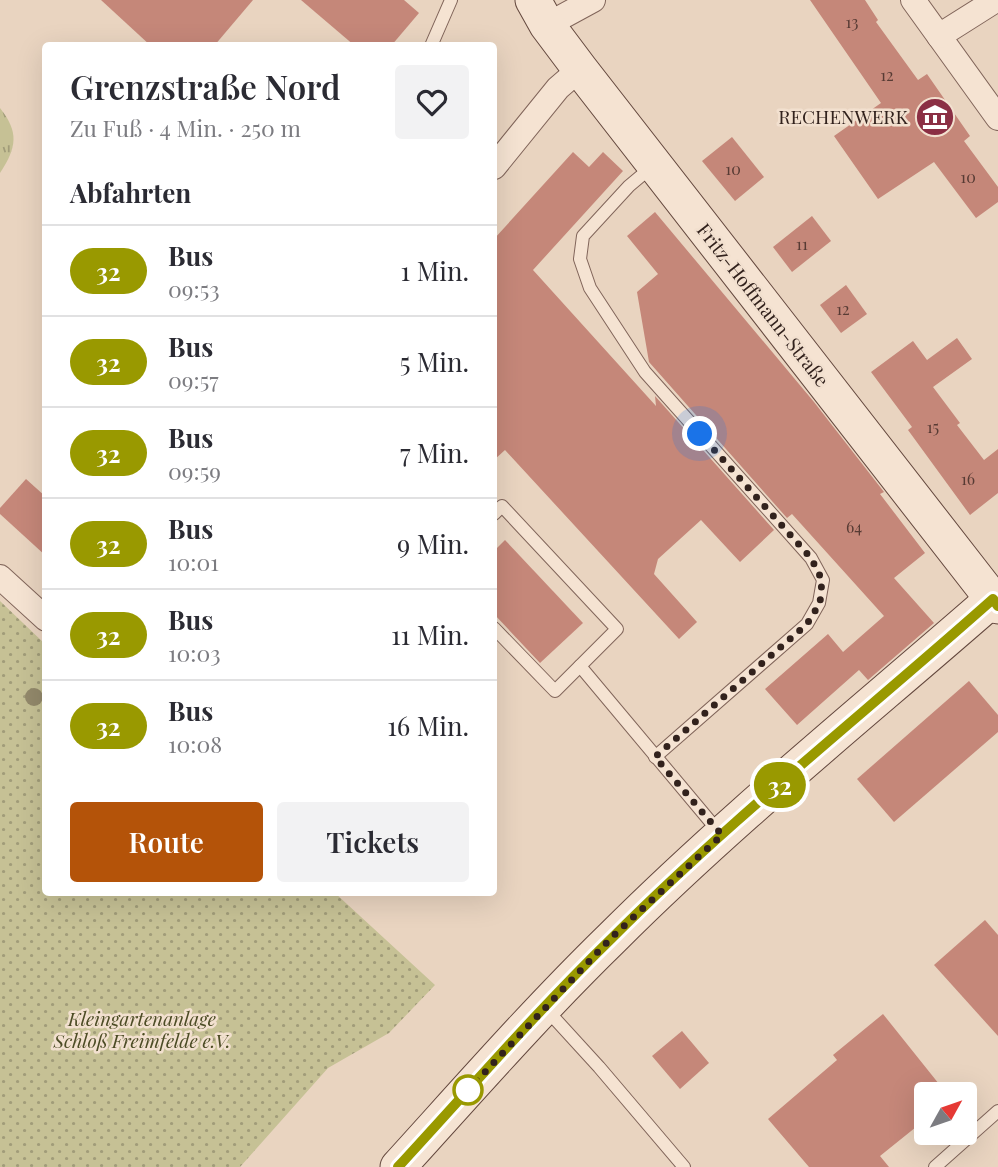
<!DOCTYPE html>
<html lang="de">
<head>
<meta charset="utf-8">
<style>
  :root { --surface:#fff; --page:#f2f2f3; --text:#2b2b33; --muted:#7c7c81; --line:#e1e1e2; --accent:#b45309 }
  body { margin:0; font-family:"Playfair Display",serif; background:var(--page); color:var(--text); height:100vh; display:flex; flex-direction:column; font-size:26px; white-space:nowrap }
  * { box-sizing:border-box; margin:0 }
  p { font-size:23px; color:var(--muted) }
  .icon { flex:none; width:38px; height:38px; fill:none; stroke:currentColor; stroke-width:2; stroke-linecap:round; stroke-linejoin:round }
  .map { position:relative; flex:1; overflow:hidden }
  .side { position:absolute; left:42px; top:42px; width:455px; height:854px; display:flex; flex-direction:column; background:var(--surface); border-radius:7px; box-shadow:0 7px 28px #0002 }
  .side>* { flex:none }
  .badge { padding:0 14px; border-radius:23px; font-size:24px; line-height:46px }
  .needle { width:46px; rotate:50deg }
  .fabs { position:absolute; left:914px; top:1082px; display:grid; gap:14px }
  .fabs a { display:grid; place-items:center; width:63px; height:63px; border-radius:7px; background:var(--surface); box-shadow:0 7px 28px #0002; font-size:35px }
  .you { position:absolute; width:35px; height:35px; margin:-18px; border:5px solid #fff; border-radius:50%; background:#1a73e8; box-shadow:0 0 0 10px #1a73e833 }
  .map>.badge { position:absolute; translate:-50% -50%; box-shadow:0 0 0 4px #fff }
  h2 { padding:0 28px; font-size:26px; line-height:63px }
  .round { display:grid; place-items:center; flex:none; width:74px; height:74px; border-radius:7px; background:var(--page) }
  .overview { display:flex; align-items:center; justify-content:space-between; height:119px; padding:0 28px }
  h1 { font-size:33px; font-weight:600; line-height:52px }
  .button { display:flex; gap:14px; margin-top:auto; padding:14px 28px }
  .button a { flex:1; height:80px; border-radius:7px; background:var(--accent); color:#fff; font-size:28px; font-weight:600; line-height:80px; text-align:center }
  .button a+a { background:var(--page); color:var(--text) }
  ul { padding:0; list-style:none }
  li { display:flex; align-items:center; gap:21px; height:91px; padding:0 28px; border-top:2px solid var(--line) }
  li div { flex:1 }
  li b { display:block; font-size:26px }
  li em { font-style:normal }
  li .badge { min-width:77px; font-weight:700; text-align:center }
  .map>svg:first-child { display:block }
  .grass { fill:url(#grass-tufts) }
  .garden { fill:url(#garden-dots) }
  .building { fill:#c58779 }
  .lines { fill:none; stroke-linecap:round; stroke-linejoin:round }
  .lane-casing { stroke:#81655a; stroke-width:14 }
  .street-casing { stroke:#81655a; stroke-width:26 }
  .secondary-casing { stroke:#63473d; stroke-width:37 }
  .lane { stroke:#f5e3d2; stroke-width:12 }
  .street { stroke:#f5e3d2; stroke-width:24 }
  .secondary { stroke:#f5e3d2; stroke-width:35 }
  .tree { fill:#93896b }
  .line-casing { stroke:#fff; stroke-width:16 }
  .line { stroke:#990; stroke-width:10 }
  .walk { stroke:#32221d; stroke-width:7; stroke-dasharray:0 12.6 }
  .stop-dot { fill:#fff; stroke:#990; stroke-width:3.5 }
  .labels { text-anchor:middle; stroke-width:5; stroke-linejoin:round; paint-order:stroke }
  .number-label { font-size:16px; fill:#573b34 }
  .poi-label { font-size:19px; fill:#32221d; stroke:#f2e0cf; text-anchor:end }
  .street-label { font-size:19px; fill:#32221d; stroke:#f2e0cf }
  .park-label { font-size:19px; font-style:italic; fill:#4c4c25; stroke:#f2e0cf }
</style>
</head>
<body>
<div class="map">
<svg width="998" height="1167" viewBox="0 0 998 1167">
  <defs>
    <pattern id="grass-tufts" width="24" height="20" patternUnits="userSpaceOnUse" patternTransform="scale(1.75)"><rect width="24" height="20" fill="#c6c195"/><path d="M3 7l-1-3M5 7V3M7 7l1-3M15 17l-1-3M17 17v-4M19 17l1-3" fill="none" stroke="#a19c79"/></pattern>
    <pattern id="garden-dots" width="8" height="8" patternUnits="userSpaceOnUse" patternTransform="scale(1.75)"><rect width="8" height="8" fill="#c6c195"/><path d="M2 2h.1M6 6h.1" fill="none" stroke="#a19c79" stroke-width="1.8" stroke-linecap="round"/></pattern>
  </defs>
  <rect width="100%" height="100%" fill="#e9d4c0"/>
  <path class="grass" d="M0,108c19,24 17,39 0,65z"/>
  <path class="garden" d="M0,601l45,43 1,248 289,1 100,92 -46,48 -61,35 -88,99h-240z"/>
  <g class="building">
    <path d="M101,0h152l-39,46h-63z"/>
    <path d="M301,0h103l15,13 -28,33h-36z"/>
    <path d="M810,0h55l13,20 -2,2 42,58 9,-6 43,62 -6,5 34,46v15l-22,16 -42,-56 -56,37 -44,-63 47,-33z"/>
    <path d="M732,137l32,40 -29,24 -33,-40z"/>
    <path d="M573,152l16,15 14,-15 20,19 -90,99 123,136 -1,-10 119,134 -34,32 -39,-42 -43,39 -4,15 43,48 -18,17 -174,-189 -11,10v-221z"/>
    <path d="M655,212l159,190 70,90 -4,2 45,59 -31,25 40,45 -66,57 -9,-10 -62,55 -32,-36 63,-55 15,18 41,-36 -92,-102 -5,4 -138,-156 -12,-70 21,-18 -31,-38z"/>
    <path d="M812,216l19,25 -39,31 -19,-25z"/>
    <path d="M846,285l21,29 -26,19 -21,-28z"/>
    <path d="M957,338l15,21 -39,28 27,36 -3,2 27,35 14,-11v44l-28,22 -62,-85 4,-3 -41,-55 42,-31 14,19z"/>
    <path d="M26,479l20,18v59l-46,-42v-6z"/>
    <path d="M505,540l78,83 -43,40 -46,-49v-63z"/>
    <path d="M969,681l29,34v17l-104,90 -37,-43z"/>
    <path d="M985,920l13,15v101l-64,-71z"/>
    <path d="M883,1014l64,80h-21v25l-46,37 9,11h-80l-41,-48 69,-59 -4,-5z"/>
    <path d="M682,1031l27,32 -29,26 -28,-33z"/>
  </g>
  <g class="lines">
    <g class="lane-casing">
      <g id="lane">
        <path d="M431,46l20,-46"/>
        <path d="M654,165l-25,21 -46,50 -3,23 10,29 55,84 166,186 12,22 -4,23 -12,21 -152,133"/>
        <path d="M494,514l8,-8 115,123 -62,62 -61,-63"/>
        <path d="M580,666l139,166"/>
        <path d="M546,1009l53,58 85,100"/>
        <path d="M935,1167l63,-56"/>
      </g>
    </g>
    <g class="street-casing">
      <g id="street">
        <path d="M913,0l85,118"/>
        <path d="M547,25l46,-25"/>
        <path d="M939,36l57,-36"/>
        <path d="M494,167l64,-79 22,-19"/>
        <path d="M0,577l46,42"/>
      </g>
    </g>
    <g class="secondary-casing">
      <g id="secondary">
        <path d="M533,0l14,25 33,44 418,537"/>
        <path d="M398,1167c70,-77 139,-156 214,-229 120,-120 253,-227 381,-339"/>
      </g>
    </g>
    <use href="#lane" class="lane"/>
    <use href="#street" class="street"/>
    <use href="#secondary" class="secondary"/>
  </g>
  <circle class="tree" cx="34" cy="697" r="9"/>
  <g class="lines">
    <g class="line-casing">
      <path id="line" d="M398,1167c71,-77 139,-156 214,-229 120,-120 254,-226 381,-339l5,7"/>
    </g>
    <use href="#line" class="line"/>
    <path class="walk" d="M468,1090l144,-153 110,-102 -67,-78 152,-133 13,-21 2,-23 -11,-22 -111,-124"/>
  </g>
  <defs>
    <g id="museum-disc" transform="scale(2.0125)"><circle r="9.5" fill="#8b2f44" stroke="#f2e0cf"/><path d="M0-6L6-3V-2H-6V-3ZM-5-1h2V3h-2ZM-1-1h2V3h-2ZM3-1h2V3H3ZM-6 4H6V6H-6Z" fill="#fff"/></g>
  </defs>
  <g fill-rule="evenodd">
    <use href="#museum-disc" x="935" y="117"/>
  </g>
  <circle class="stop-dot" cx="468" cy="1090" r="14"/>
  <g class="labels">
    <g class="number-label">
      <text x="852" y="28">13</text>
      <text x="887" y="81">12</text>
      <text x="733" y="175">10</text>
      <text x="968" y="183">10</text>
      <text x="802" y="250">11</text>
      <text x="843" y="315">12</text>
      <text x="933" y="433">15</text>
      <text x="968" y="485">16</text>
      <text x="854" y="533">64</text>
    </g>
    <g class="poi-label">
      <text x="908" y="124">RECHENWERK</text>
    </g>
    <g class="street-label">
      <text transform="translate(763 305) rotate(52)" y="7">Fritz-Hoffmann-Straße</text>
    </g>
    <g class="park-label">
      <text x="142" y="1026">Kleingartenanlage<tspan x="142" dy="22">Schloß Freimfelde e.V.</tspan></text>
    </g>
  </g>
</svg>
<div class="fabs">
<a><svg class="needle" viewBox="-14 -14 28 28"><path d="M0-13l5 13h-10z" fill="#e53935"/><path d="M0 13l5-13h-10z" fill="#7c7c81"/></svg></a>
</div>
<div class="you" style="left:700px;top:434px"></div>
<b class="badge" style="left:780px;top:785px;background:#990;color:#fff">32</b>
<section class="side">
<div class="overview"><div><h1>Grenzstraße Nord</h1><p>Zu Fuß · 4 Min. · 250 m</p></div><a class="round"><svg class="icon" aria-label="heart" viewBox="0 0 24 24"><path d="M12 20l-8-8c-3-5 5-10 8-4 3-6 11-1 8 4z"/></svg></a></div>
<h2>Abfahrten</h2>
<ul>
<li><span class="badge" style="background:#990;color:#fff">32</span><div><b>Bus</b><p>09:53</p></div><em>1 Min.</em></li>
<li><span class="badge" style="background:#990;color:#fff">32</span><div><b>Bus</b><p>09:57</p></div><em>5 Min.</em></li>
<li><span class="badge" style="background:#990;color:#fff">32</span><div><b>Bus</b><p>09:59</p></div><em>7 Min.</em></li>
<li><span class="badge" style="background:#990;color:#fff">32</span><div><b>Bus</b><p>10:01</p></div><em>9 Min.</em></li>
<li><span class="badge" style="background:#990;color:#fff">32</span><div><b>Bus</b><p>10:03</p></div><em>11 Min.</em></li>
<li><span class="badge" style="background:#990;color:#fff">32</span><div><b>Bus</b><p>10:08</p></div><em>16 Min.</em></li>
</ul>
<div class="button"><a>Route</a><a>Tickets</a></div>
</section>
</div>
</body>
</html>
